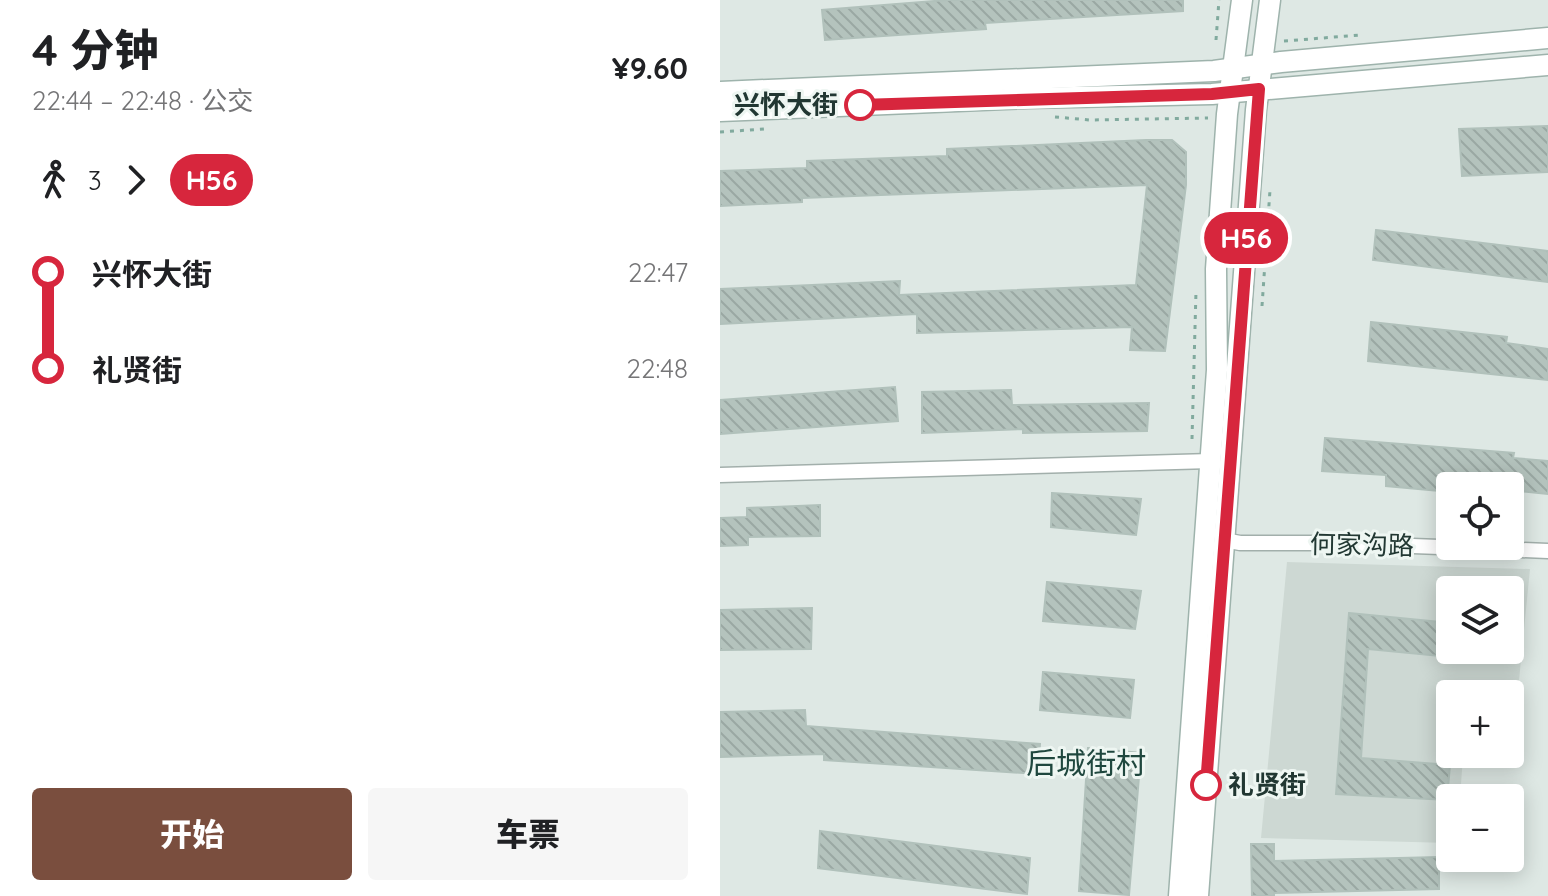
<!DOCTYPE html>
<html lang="zh">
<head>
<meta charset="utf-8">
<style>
  :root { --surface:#fff; --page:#f6f6f6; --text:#202124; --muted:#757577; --accent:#7a4e3e }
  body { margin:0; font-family:Quicksand,"Noto Sans SC",sans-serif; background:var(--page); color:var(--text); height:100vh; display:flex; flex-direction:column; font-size:30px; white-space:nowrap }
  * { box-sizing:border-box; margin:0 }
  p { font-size:26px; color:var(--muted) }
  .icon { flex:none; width:44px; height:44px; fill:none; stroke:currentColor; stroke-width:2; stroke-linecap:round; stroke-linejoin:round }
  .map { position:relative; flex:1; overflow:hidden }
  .panel { display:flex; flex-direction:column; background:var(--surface); width:720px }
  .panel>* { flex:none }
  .badge { padding:0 16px; border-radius:26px; font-size:28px; line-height:52px }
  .controls { position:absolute; left:716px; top:472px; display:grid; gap:16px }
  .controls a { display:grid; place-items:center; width:88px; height:88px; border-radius:8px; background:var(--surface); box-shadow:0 4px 20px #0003; font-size:40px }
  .map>.badge { position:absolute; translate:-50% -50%; box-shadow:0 0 0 4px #fff }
  .legs { display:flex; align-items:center; gap:12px; height:88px; padding:0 32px; font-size:26px }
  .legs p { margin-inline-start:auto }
  .overview { display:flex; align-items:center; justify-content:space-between; height:136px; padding:0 32px }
  h1 { font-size:44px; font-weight:800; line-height:60px }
  .action { display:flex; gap:16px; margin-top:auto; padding:16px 32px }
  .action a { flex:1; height:92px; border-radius:8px; background:var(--accent); color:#fff; font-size:32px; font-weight:800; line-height:92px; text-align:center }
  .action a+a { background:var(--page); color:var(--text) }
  ul { padding:0 32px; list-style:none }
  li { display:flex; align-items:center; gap:28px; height:96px; font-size:30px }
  li i { display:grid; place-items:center; width:12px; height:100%; margin:0 10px; background:currentColor }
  li i::after { content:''; width:20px; height:20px; margin:-10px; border:6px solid; border-radius:50%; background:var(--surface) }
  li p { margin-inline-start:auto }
  li:first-child i { background:linear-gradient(#0000 50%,currentColor 0) }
  li:last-child i { background:linear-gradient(currentColor 50%,#0000 0) }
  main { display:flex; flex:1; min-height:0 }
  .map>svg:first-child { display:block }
  .built { fill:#cdd8d3; fill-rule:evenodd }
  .building { fill:url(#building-back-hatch); stroke:#b1c1bb; stroke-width:2 }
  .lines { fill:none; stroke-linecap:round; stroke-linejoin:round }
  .street-casing { stroke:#a2afab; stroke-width:17 }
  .secondary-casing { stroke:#9eb3ac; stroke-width:23 }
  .path { stroke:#81aa9e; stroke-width:3; stroke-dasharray:4 6; stroke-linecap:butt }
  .street { stroke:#fff; stroke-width:14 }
  .secondary { stroke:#fff; stroke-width:20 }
  .line-1-casing { stroke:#fff; stroke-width:18 }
  .line-1 { stroke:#d7263d; stroke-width:12 }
  .stop-1-dot { fill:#fff; stroke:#d7263d; stroke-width:4 }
  .labels { text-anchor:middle; stroke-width:6; stroke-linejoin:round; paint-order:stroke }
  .stop-label { font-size:26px; font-weight:bold; fill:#213732; stroke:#eef6f2; text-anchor:end }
  .street-label { font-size:26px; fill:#213732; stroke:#eef6f2 }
  .quarter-label { font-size:30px; fill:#1f473e; stroke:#eef6f2 }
</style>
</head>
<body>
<main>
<section class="panel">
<div class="overview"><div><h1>4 分钟</h1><p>22:44 – 22:48 · 公交</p></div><b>¥9.60</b></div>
<div class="legs"><svg class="icon" aria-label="walk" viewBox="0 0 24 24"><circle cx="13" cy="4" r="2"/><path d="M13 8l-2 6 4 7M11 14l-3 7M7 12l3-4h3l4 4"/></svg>3<svg class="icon" aria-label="forward" viewBox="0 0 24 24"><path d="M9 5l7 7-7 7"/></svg><b class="badge" style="background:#d7263d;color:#fff">H56</b></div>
<ul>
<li><i style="color:#d7263d"></i><b>兴怀大街</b><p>22:47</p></li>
<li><i style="color:#d7263d"></i><b>礼贤街</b><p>22:48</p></li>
</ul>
<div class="action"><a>开始</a><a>车票</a></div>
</section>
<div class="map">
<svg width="828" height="896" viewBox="0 0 828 896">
  <defs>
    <pattern id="building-back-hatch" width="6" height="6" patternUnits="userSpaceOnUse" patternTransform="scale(2)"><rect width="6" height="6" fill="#b4c3bd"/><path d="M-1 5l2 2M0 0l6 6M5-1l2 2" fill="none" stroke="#9aa8a3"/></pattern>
  </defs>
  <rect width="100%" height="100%" fill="#dee8e4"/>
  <path class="built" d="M567,562l243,7 -19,192 -48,-5 -3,42h-10v45l-189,-5zM730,590h60v60h-60zM730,694h60v60h-60z"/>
  <g class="building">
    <path d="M227,0h236v11l-198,12 1,6 -161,11 -3,-30z"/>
    <path d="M828,126v46l-86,4 -3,-47z"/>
    <path d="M426,140h26l14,12v33l-21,166 -35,-1 2,-23 -215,6v-19l-197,10v-35l180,-8 -1,14 237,-10 11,-100 -345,13v4l-82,4v-35l87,-3v-7l140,-5v-7z"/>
    <path d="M656,230l172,21v31l-175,-22z"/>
    <path d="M651,322l136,15 -1,6 42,6v31l-180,-19z"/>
    <path d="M175,387l3,34 -178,13v-34z"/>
    <path d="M291,390l1,15 137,-2 -2,28 -124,2v-4l-101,4v-41z"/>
    <path d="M605,438l189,15 -1,5 35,3v33l-38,-4v-4h-60v6l-64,-6v-11l-64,-4z"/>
    <path d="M332,493l89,6 -5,36 -85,-8z"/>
    <path d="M100,505v31l-72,1v8l-28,1v-28l27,-1v-9z"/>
    <path d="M327,582l94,9 -6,38 -92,-8z"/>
    <path d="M92,608l-1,41 -91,1v-40z"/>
    <path d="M629,613l101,10v34l-82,-8 -7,109 89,7 -3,35 -111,-6z"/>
    <path d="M323,672l91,8 -4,38 -90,-8z"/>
    <path d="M85,710l1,16 234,18 -2,30 -214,-14v-6l-104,3v-45z"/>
    <path d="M368,748l53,5 -12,142 -50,-4z"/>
    <path d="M100,831l210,27 -3,36 -209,-26z"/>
    <path d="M531,844h23v17l165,-4v32l-165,4v3h-22z"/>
  </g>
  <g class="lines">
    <g class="street-casing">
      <g id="street">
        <path d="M0,475l491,-14"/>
        <path d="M504,540l16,3h93l215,8"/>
      </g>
    </g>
    <g class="secondary-casing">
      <g id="secondary">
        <path d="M0,92l494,-21 67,-9 267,-24"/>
        <path d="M0,111l308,-13 184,-4 336,-29"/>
        <path d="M459,896l38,-526 -1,-101 11,-155 15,-114"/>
        <path d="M478,896l58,-786 14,-110"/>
      </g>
    </g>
    <g class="path">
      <path d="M496,40l3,-40"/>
      <path d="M564,41l77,-6"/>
      <path d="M335,117l35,3 118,-2"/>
      <path d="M0,132l44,-3"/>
      <path d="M542,306l8,-116"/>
      <path d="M472,439l4,-148"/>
    </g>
    <use href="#street" class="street"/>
    <use href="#secondary" class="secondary"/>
  </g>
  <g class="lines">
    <g class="line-1-casing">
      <path id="line-1" d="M140,105l352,-11 47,-5 -53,696"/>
    </g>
    <use href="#line-1" class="line-1"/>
  </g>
  <g class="stop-1-dot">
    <circle cx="140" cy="105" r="14"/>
    <circle cx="486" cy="785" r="14"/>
  </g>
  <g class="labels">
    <g class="stop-label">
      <text x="118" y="114">兴怀大街</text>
      <text x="508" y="794" text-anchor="start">礼贤街</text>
    </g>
    <g class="street-label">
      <text transform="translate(642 545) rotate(1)" y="9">何家沟路</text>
    </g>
    <g class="quarter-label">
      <text x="366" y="774">后城街村</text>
    </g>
  </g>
</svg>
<div class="controls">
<a><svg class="icon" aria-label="locate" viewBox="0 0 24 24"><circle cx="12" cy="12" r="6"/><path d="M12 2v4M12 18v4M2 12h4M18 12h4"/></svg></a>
<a><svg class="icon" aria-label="layers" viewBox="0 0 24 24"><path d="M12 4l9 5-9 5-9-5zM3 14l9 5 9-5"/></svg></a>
<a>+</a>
<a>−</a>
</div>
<b class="badge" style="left:526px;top:238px;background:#d7263d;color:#fff">H56</b>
</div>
</main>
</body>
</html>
